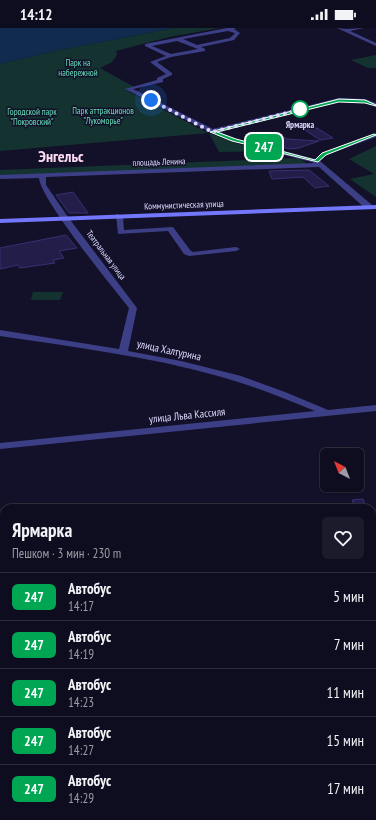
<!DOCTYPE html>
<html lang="ru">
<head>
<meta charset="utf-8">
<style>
  :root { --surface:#0e0d1f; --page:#1c1b2c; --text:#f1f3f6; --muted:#9b9ca4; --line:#2e2d3d }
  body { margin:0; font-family:"PT Sans Narrow",sans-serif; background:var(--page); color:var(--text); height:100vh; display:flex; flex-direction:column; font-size:15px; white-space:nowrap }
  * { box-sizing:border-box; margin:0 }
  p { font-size:13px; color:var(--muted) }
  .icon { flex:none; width:22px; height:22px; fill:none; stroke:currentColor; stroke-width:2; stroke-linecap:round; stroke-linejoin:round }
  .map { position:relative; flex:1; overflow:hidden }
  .details { position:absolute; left:0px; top:476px; width:376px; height:316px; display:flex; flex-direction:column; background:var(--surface); border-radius:12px 12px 0 0; box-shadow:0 1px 3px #0004,0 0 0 1px var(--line) }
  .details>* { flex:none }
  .badge { padding:0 8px; border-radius:6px; font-size:14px; line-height:26px }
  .needle { width:26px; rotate:318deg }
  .tools { position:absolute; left:320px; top:420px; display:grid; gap:8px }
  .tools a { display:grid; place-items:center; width:44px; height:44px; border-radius:6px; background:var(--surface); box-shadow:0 1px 3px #0004,0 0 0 1px var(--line); font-size:20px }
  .you { position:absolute; width:20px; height:20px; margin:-10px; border:3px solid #fff; border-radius:50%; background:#1a73e8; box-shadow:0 0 0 6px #1a73e833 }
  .map>.badge { position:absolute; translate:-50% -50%; box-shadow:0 0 0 2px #fff }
  .round { display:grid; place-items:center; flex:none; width:42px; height:42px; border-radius:6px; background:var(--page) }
  .head { display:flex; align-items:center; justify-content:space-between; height:68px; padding:0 12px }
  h1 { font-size:19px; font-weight:800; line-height:30px }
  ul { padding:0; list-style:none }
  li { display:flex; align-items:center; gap:12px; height:48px; padding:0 12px; border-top:1px solid var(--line) }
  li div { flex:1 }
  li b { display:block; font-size:15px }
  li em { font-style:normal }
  li .badge { min-width:44px; font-weight:700; text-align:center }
  .status { display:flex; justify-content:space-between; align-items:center; height:28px; padding:0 20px; background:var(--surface); direction:ltr }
  .status svg { height:11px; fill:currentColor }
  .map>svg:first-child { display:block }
  .green { fill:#143330 }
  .water { fill:#102b4e }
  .building { fill:#231d49; stroke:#393075 }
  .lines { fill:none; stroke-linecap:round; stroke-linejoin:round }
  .street { fill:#3d3f86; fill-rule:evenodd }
  .secondary { fill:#7277fc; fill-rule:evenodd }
  .line { fill:#00a651; stroke:#fff }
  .walk { stroke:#dbd9fe; stroke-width:4; stroke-dasharray:0 7.2 }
  .stop-dot { fill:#fff; stroke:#00a651; stroke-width:2 }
  .labels { text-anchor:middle; stroke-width:3; stroke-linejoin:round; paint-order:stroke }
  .far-park-label { font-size:9px; fill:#65deb9; stroke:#131129 }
  .far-stop-label { font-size:9px; font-weight:bold; fill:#dbd9fe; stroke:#131129 }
  .far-street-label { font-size:9px; fill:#dbd9fe; stroke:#131129 }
  .street-label { font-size:11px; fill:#dbd9fe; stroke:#131129 }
  .far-town-label { font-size:16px; font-weight:bold; fill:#fedbf4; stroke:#131129 }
</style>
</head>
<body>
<div class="status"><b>14:12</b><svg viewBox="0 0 49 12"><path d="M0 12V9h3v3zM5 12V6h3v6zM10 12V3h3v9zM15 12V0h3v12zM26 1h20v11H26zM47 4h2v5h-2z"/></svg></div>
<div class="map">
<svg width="376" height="792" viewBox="0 0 376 792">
  <rect width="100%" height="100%" fill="#131129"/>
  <g class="green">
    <path d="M174,0h46l-51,9 -53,14 1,4 -5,7 -12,6 36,20 -10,2 82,43 -208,18v-87l59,-14z"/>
    <path d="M376,27v13h-8l-17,-8z"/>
    <path d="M209,105l29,11 34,7 -53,1z"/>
    <path d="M376,118v51l-26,-18 24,-5 -25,-15z"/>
    <path d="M300,130l7,6 -307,12v-6z"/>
    <path d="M33,264h30l-3,8h-29z"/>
  </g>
  <path class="water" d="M0,0h174l-115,22 -59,14z"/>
  <g class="building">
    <path d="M317,100l16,10 -13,2 -15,-10z"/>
    <path d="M279,108l8,3 32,2 -20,7 -9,1 -35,-8z"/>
    <path d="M309,142l20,16 -14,2 -12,-11 -31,2 -3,-8z"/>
    <path d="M73,164l15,21h-19l-13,-18z"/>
    <path d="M66,207l11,13 -18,3 5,7 -11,2 2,3 -35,5 -2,-3 -18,4v-21z"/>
    <path d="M363,471l3,9h-11l-3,-8z"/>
  </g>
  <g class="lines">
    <g class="street">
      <path d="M227,0h9l-2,1 6,4 -6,7 -33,7 4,2v2l-34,6 -14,5 15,11v2l-9,4v3l-30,7 80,40 126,-31 26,1 11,4v4l-12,-4 -25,-1 -121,29 18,8 79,20 7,-6 54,-20v4l-50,18 -6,6 52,44v4h-6l-47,-42 -273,10v8l22,32 69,91 -9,43 53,10 60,15 44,16 43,18 48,-5v6l-376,38v-6l315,-32c-32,-13 -64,-26 -97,-35 -71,-20 -145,-29 -218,-40v-6l119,19 10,-41c-18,-23 -88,-108 -90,-130l-39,1v-4l315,-12 -83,-22 -22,-9 -85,-43 32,-9v-2l9,-4 -16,-12 16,-6 -21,-10v-2zM228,3l7,2 -5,5 -33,7 -14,-6zM177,13l21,8 -27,5 -19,-8z"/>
      <path d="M337,0l9,1 18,-1 -14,3 26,12v3z"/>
      <path d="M116,186l7,2 1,14 49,-3 17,23 3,2 43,-5 4,2 -4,2 -47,5 -5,-2 -16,-23 -50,3z"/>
      <path d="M372,700l4,2v24l-4,-1z"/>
      <path d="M372,781l4,1v10h-10l-2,-4h8z"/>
    </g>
    <g class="secondary">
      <path d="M376,177v4l-376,14v-4z"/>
      <rect x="372" y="579" width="4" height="10"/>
      <rect x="0" y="607" width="4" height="10"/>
    </g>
  </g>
  <path class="line" d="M339,71l26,1 11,5v1l-11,-3 -26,-1 -122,30 19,7 79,21 7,-7 52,-19 2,1 -50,20 -8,7 -86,-21 -22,-9z"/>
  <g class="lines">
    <path class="walk" d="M151,72l61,32 91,-23h-3"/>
  </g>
  <circle class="stop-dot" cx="300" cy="81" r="8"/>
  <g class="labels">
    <g class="far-park-label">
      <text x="78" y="38">Парк на<tspan x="78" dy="10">набережной</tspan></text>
      <text x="103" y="86">Парк аттракционов<tspan x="103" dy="10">"Лукоморье"</tspan></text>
      <text x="32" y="87">Городской парк<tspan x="32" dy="10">"Покровский"</tspan></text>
    </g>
    <g class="far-stop-label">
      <text x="300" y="100">Ярмарка</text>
    </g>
    <g class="far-street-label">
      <text transform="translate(159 134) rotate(-2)" y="3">площадь Ленина</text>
      <text transform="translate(184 177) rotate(-2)" y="3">Коммунистическая улица</text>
      <text transform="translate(106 227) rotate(53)" y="3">Театральная улица</text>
    </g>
    <g class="street-label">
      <text transform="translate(169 322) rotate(12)" y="4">улица Халтурина</text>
      <text transform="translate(187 387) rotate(-6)" y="4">улица Льва Кассиля</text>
    </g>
    <g class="far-town-label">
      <text x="61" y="134">Энгельс</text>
    </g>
  </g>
</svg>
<div class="tools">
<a><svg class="needle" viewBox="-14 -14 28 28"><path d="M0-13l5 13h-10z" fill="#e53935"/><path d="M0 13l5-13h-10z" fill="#9b9ca4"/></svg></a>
</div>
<div class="you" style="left:151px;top:72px"></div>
<b class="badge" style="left:264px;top:119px;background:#00a651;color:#fff">247</b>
<section class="details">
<div class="head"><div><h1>Ярмарка</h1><p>Пешком · 3 мин · 230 m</p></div><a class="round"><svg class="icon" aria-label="heart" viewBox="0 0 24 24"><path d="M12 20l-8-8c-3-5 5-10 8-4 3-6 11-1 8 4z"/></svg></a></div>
<ul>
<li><span class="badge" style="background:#00a651;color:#fff">247</span><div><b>Автобус</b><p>14:17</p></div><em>5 мин</em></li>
<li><span class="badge" style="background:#00a651;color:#fff">247</span><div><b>Автобус</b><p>14:19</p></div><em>7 мин</em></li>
<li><span class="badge" style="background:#00a651;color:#fff">247</span><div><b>Автобус</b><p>14:23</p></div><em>11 мин</em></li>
<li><span class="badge" style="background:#00a651;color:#fff">247</span><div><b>Автобус</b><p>14:27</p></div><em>15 мин</em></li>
<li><span class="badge" style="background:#00a651;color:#fff">247</span><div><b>Автобус</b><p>14:29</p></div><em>17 мин</em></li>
</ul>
</section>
</div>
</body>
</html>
